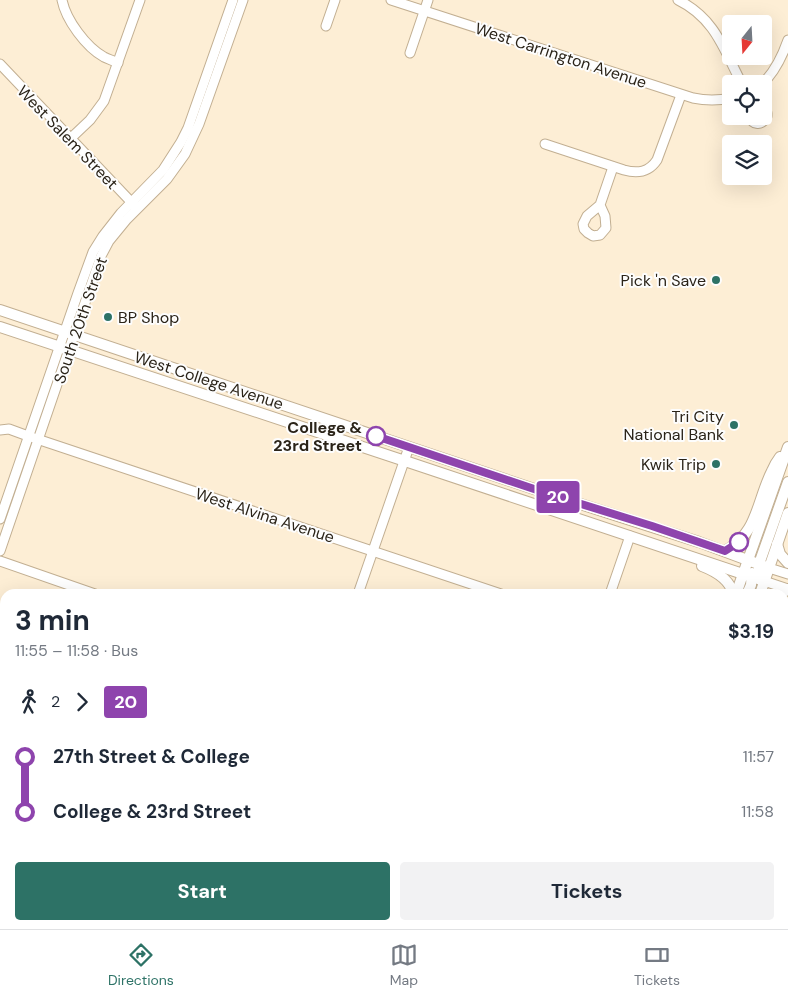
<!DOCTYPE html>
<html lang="en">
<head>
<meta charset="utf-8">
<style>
  :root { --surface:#fff; --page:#f2f2f3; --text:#1f2937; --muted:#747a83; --line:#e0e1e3; --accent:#2d7266 }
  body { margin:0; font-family:"DM Sans",sans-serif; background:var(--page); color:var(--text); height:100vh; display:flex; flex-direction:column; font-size:19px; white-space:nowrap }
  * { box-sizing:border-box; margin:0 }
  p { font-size:16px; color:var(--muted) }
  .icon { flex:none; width:28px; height:28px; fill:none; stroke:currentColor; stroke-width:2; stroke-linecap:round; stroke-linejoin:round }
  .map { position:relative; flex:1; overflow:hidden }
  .panel { position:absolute; left:0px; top:589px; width:789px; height:341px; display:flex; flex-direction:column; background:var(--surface); border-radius:15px 15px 0 0; box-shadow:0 5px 20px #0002 }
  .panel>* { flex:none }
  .badge { padding:0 10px; border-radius:4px; font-size:18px; line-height:32px }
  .needle { width:32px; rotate:198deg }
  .tools { position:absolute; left:722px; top:15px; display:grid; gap:10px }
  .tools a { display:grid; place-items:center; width:50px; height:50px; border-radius:5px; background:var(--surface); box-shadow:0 5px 20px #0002; font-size:25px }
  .map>.badge { position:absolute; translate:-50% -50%; box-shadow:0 0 0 2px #fff }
  .legs { display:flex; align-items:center; gap:8px; height:55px; padding:0 15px; font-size:16px }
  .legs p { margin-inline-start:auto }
  .summary { display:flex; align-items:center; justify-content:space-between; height:85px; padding:0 15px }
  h1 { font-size:28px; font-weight:700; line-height:38px }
  .primary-button { display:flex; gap:10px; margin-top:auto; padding:10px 15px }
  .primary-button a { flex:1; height:58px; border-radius:5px; background:var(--accent); color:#fff; font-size:20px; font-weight:700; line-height:58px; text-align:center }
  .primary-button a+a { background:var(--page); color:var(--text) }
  ul { padding:0 15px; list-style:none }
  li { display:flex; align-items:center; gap:18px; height:55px; font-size:19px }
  li i { display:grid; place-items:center; width:8px; height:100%; margin:0 6px; background:currentColor }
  li i::after { content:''; width:12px; height:12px; margin:-6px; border:4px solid; border-radius:50%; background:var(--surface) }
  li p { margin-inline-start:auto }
  li:first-child i { background:linear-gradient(#0000 50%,currentColor 0) }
  li:last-child i { background:linear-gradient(currentColor 50%,#0000 0) }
  .tab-bar { display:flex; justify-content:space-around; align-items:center; height:70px; border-top:1px solid var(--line); background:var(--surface); font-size:14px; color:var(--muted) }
  .tab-bar a { display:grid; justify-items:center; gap:2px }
  .tab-bar .current { color:var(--accent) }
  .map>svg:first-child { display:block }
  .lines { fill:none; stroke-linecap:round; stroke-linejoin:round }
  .minor-casing { stroke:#c2af92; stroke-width:11 }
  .major-casing { stroke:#c2af92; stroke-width:12 }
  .minor { stroke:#fff; stroke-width:9 }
  .major { stroke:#fff; stroke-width:10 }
  .line-1-casing { stroke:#fff; stroke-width:11 }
  .line-1 { stroke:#8e44ad; stroke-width:8 }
  .poi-dot { fill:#2d7266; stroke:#fdfdfd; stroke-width:2 }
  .stop-1-dot { fill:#fff; stroke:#8e44ad; stroke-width:2.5 }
  .labels { text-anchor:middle; stroke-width:4; stroke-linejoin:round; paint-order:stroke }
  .street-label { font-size:16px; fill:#2a2318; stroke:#fdfdfd }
  .poi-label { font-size:16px; fill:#2a2318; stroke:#fdfdfd; text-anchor:end }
  .stop-label { font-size:16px; font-weight:bold; fill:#2a2318; stroke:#fdfdfd; text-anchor:end }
</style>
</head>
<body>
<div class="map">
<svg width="788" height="929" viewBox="0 0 788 929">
  <rect width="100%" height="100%" fill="#fdeed5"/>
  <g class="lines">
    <g class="minor-casing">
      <g id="minor">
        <path d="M62,0c4,20 24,47 42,57 4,2 10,4 14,6"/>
        <path d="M391,0l302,98c14,3 24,3 38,0"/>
        <path d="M678,0c37,18 46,50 64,84"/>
        <path d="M326,26l9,-26"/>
        <path d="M410,53l18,-53"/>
        <path d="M0,64l135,142"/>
        <path d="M762,84c13,-12 20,-27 26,-44"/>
        <path d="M750,116c2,11 13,9 17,0v-3l-3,-3"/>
        <path d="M70,139l20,-19 14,-19 36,-101"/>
        <path d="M545,144l79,26c14,4 25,2 33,-10l24,-65"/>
        <path d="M600,205l5,11 1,12 -6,7 -7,1 -5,-3 -4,-4 -1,-5 4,-8 13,-11 13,-38"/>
        <path d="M0,430l9,-1 19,7 473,158"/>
        <path d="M0,519l78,-226 15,-41 10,-16 18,-23 42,-43 18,-28 7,-14 45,-128"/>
        <path d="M0,551l101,-295 8,-15 18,-22 40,-40 18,-25 14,-30 44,-124"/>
        <path d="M0,561l95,33"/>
        <path d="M769,568l19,6"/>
        <path d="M764,581l24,8"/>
        <path d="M358,594l51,-147"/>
        <path d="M610,594l20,-58"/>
        <path d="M0,696l5,2"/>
        <path d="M0,817l5,-14"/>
        <path d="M125,925l2,4"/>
        <path d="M385,925l12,4"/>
        <path d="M266,929l2,-4"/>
        <path d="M354,929l1,-4"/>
      </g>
    </g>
    <g class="major-casing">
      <g id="major">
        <path d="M0,310l549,184 150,48 70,26"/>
        <path d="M0,327l405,134 359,120"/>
        <path d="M777,544l3,10 8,9"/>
        <path d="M725,551c33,-17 32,-51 47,-80 2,-5 5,-10 8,-14"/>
        <path d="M702,566c13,5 28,13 31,28"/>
        <path d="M764,581l-5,-8v-9l29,-82"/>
        <path d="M736,594l52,-147"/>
        <path d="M747,594l4,-9 1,-12"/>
        <path d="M760,594l28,-81"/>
        <path d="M781,594l7,-5"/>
        <path d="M622,929l2,-4"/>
        <path d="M644,929l2,-4"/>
      </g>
    </g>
    <use href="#minor" class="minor"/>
    <use href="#major" class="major"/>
  </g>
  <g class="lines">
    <g class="line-1-casing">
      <path id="line-1" d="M376,436l173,58 103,32 73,25 14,-9"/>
    </g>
    <use href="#line-1" class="line-1"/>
  </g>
  <g class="poi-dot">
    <circle cx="716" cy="280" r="5"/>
    <circle cx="108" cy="317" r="5"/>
    <circle cx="734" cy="425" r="5"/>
    <circle cx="716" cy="464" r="5"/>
  </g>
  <g class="stop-1-dot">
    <circle cx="376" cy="436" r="9"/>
    <circle cx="739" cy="542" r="9"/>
  </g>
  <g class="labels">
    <g class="street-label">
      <text transform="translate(561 55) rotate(18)" y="6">West Carrington Avenue</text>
      <text transform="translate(68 137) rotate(46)" y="6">West Salem Street</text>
      <text transform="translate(80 320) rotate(-71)" y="6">South 20th Street</text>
      <text transform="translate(209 380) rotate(18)" y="6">West College Avenue</text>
      <text transform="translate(265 515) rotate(18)" y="6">West Alvina Avenue</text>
    </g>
    <g class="poi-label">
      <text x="706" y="286">Pick 'n Save</text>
      <text x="118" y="323" text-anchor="start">BP Shop</text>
      <text x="724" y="422">Tri City<tspan x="724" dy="18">National Bank</tspan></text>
      <text x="706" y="470">Kwik Trip</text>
    </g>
    <g class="stop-label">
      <text x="362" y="433">College &amp;<tspan x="362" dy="18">23rd Street</tspan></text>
    </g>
  </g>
</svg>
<div class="tools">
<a><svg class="needle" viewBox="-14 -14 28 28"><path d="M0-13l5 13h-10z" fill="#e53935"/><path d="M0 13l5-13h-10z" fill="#747a83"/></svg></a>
<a><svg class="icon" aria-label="locate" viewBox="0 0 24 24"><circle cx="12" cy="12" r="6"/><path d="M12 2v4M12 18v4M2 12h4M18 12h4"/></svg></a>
<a><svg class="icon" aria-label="layers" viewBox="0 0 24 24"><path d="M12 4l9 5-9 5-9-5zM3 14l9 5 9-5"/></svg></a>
</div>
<b class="badge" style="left:558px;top:497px;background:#8e44ad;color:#fff">20</b>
<section class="panel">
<div class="summary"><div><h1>3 min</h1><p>11:55 – 11:58 · Bus</p></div><b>$3.19</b></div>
<div class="legs"><svg class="icon" aria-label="walk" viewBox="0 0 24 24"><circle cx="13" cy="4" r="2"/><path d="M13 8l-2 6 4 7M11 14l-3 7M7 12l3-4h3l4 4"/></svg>2<svg class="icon" aria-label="forward" viewBox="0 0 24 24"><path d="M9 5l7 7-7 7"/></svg><b class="badge" style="background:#8e44ad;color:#fff">20</b></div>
<ul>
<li><i style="color:#8e44ad"></i><b>27th Street &amp; College</b><p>11:57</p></li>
<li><i style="color:#8e44ad"></i><b>College &amp; 23rd Street</b><p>11:58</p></li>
</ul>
<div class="primary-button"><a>Start</a><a>Tickets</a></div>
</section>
</div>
<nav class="tab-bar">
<a class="current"><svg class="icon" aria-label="directions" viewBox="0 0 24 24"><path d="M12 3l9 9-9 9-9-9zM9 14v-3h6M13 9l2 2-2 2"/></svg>Directions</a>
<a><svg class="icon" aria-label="map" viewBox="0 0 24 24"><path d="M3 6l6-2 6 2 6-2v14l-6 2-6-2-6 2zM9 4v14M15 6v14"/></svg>Map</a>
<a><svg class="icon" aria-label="tickets" viewBox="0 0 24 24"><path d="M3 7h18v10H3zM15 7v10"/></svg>Tickets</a>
</nav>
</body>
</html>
